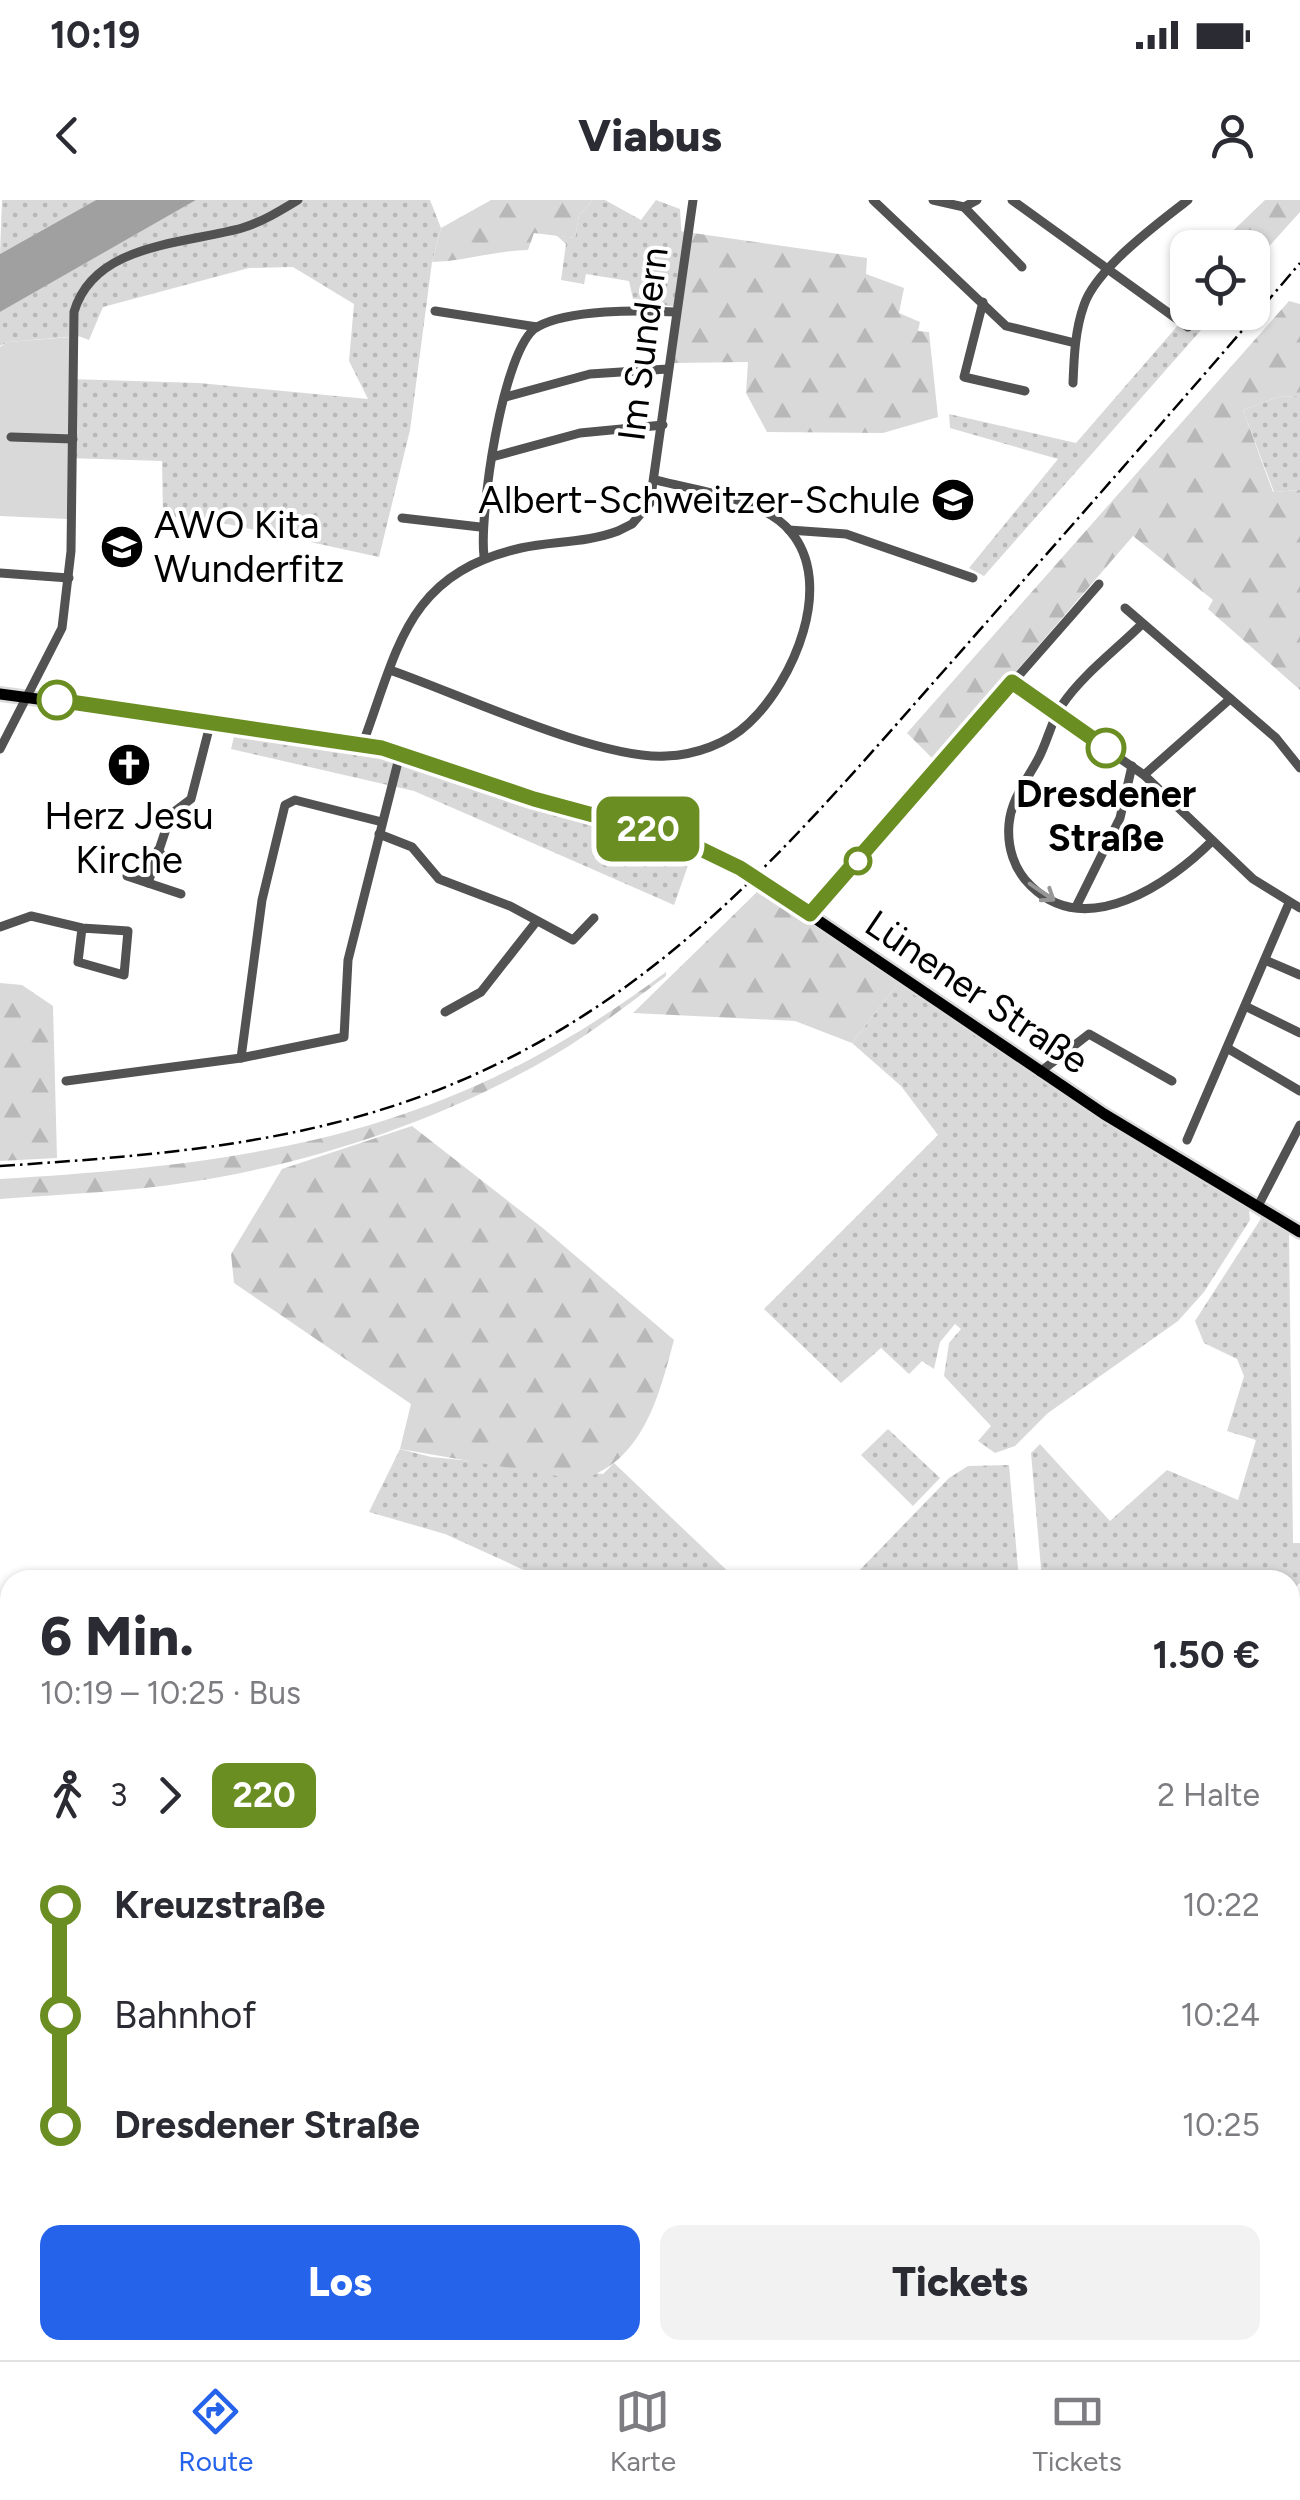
<!DOCTYPE html>
<html lang="de">
<head>
<meta charset="utf-8">
<style>
  :root { --surface:#fff; --page:#f2f2f3; --text:#2b2b33; --muted:#7c7c81; --line:#e1e1e2; --accent:#2563eb }
  body { margin:0; font-family:Figtree,sans-serif; background:var(--page); color:var(--text); height:100vh; display:flex; flex-direction:column; font-size:38px; white-space:nowrap }
  * { box-sizing:border-box; margin:0 }
  p { font-size:32px; color:var(--muted) }
  .icon { flex:none; width:55px; height:55px; fill:none; stroke:currentColor; stroke-width:2; stroke-linecap:round; stroke-linejoin:round }
  .map { position:relative; flex:1; overflow:hidden }
  .side { position:absolute; left:0px; top:1370px; width:1300px; height:790px; display:flex; flex-direction:column; background:var(--surface); border-radius:30px 30px 0 0; box-shadow:0 2px 8px #0004 }
  .side>* { flex:none }
  .badge { padding:0 20px; border-radius:15px; font-size:35px; line-height:65px }
  .controls { position:absolute; left:1170px; top:30px; display:grid; gap:20px }
  .controls a { display:grid; place-items:center; width:100px; height:100px; border-radius:20px; background:var(--surface); box-shadow:0 2px 8px #0004; font-size:50px }
  .map>.badge { position:absolute; translate:-50% -50%; box-shadow:0 0 0 5px #fff }
  .legs { display:flex; align-items:center; gap:15px; height:110px; padding:0 40px; font-size:32px }
  .legs p { margin-inline-start:auto }
  .summary { display:flex; align-items:center; justify-content:space-between; height:170px; padding:0 40px }
  h1 { font-size:55px; font-weight:800; line-height:75px }
  .cta { display:flex; gap:20px; margin-top:auto; padding:20px 40px }
  .cta a { flex:1; height:115px; border-radius:20px; background:var(--accent); color:#fff; font-size:40px; font-weight:800; line-height:115px; text-align:center }
  .cta a+a { background:var(--page); color:var(--text) }
  ul { padding:0 40px; list-style:none }
  li { display:flex; align-items:center; gap:35px; height:110px; font-size:38px }
  li i { display:grid; place-items:center; width:15px; height:100%; margin:0 12px; background:currentColor }
  li i::after { content:''; width:25px; height:25px; margin:-12px; border:8px solid; border-radius:50%; background:var(--surface) }
  li p { margin-inline-start:auto }
  li:first-child i { background:linear-gradient(#0000 50%,currentColor 0) }
  li:last-child i { background:linear-gradient(currentColor 50%,#0000 0) }
  .status { display:flex; justify-content:space-between; align-items:center; height:70px; padding:0 50px; background:var(--surface); direction:ltr }
  .status svg { height:28px; fill:currentColor }
  header { display:flex; justify-content:space-between; align-items:center; height:130px; padding:0 40px; background:var(--surface); font-size:45px; font-weight:800 }
  .menu { display:flex; justify-content:space-around; align-items:center; height:140px; border-top:2px solid var(--line); background:var(--surface); font-size:28px; color:var(--muted) }
  .menu a { display:grid; justify-items:center; gap:5px }
  .menu .on { color:var(--accent) }
  .map>svg:first-child { display:block }
  .grass { fill:url(#grass-dots) }
  .forest { fill:url(#forest-firs) }
  .pitch { fill:#d9d9d9 }
  .water { fill:#a0a0a0 }
  .lines { fill:none; stroke-linecap:round; stroke-linejoin:round }
  .stream { stroke:#a0a0a0; stroke-width:2.5 }
  .major-casing { stroke:#dbdbdb; stroke-width:16 }
  .minor { stroke:#525252; stroke-width:9 }
  .major { stroke:#000; stroke-width:11 }
  .rail { stroke:#000; stroke-width:2.5; stroke-dasharray:15 5 2.5 5; stroke-linecap:butt }
  .oneway { stroke:#979797 }
  .line-1-casing { stroke:#fff; stroke-width:22 }
  .line-1 { stroke:#6b8e23; stroke-width:15 }
  .stop-1-dot { fill:#fff; stroke:#6b8e23; stroke-width:5 }
  .labels { text-anchor:middle; stroke-width:8; stroke-linejoin:round; paint-order:stroke }
  .street-label { font-size:38px; fill:#000; stroke:#fff }
  .poi-label { font-size:38px; fill:#000; stroke:#fff; text-anchor:end }
  .stop-label { font-size:38px; font-weight:bold; fill:#000; stroke:#fff }
</style>
</head>
<body>
<div class="status"><b>10:19</b><svg viewBox="0 0 49 12"><path d="M0 12V9h3v3zM5 12V6h3v6zM10 12V3h3v9zM15 12V0h3v12zM26 1h20v11H26zM47 4h2v5h-2z"/></svg></div>
<header><svg class="icon" aria-label="back" viewBox="0 0 24 24"><path d="M15 5l-7 7 7 7"/></svg>Viabus<svg class="icon" aria-label="person" viewBox="0 0 24 24"><circle cx="12" cy="8" r="4"/><path d="M4 21q1-7 8-7t8 7"/></svg></header>
<div class="map">
<svg width="1300" height="2160" viewBox="0 0 1300 2160">
  <defs>
    <pattern id="grass-dots" width="8" height="8" patternUnits="userSpaceOnUse" patternTransform="scale(2.5)"><rect width="8" height="8" fill="#d9d9d9"/><path d="M2 2h.1M6 6h.1" fill="none" stroke="#b8b8b8" stroke-width="1.8" stroke-linecap="round"/></pattern>
    <pattern id="forest-firs" width="22" height="20" patternUnits="userSpaceOnUse" patternTransform="scale(2.5)"><rect width="22" height="20" fill="#d9d9d9"/><path d="M5 1l3.5 6h-7zM16 11l3.5 6h-7z" fill="#b8b8b8"/></pattern>
  </defs>
  <rect width="100%" height="100%" fill="#fff"/>
  <g class="grass">
    <path d="M2,0h94l-96,54z"/>
    <path d="M196,0h234l11,28 -9,34 -22,168 -31,127 -170,-37 -46,-4 -1,-55 -94,-3 1,-79 130,4 169,16 -19,-38 5,-57 -61,-37 -44,1 -146,39 -14,33 -11,-4 -70,6 -8,4v-34z"/>
    <path d="M593,0h12l36,20 15,-20 24,9 4,65 -4,34 -47,-9 -4,-18 -43,-7 -2,10 -23,-4 5,-36 -10,-9 19,3 4,-23z"/>
    <path d="M1186,116l16,13 -218,247 -15,-8 89,-109 -108,-31 -1,-14 127,29z"/>
    <path d="M1300,196v94l-26,2 -31,-82 35,-13z"/>
    <path d="M238,520l115,20 343,103 -22,62 -260,-114 -183,-42z"/>
    <path d="M898,783l205,138 146,88 1,11 -46,72 -26,29 -130,92 -33,33 -20,7 -17,-12 13,-15 -47,-50 5,-33 12,-14 -6,-5 -15,18 -6,27 -12,-8 -13,13 -28,-26 -40,35 -77,-74 174,-174 -37,-49 -49,-43z"/>
    <path d="M1262,1017l27,16 4,310h7v40l-10,8v-11h-248l-11,-127 9,-9 70,77 57,-51 71,30 18,-60 -29,-9 17,-55 -7,-17 -33,-16 -9,-22z"/>
    <path d="M888,1229l52,49 -27,28 -52,-51z"/>
    <path d="M400,1249l31,8 172,17 11,-11 123,117h-191l-101,-46 -76,-22z"/>
    <path d="M1009,1265l10,115h-169l99,-102 19,-12z"/>
    <path d="M1083,2150h187l-2,10h-134z"/>
  </g>
  <g class="forest">
    <path d="M491,0h102l-14,15 -4,23 -41,-5 -6,17c-37,1 -61,11 -96,12l9,-34z"/>
    <path d="M1265,0h35v12l-47,52 -1,-16 -36,-1z"/>
    <path d="M679,31l188,27 -1,16 38,14 -5,25 21,9 -2,9 11,1 9,85 -55,16 -116,-1 -21,-39 2,-31 -77,1 13,-89z"/>
    <path d="M1289,101l11,3v92l-22,1 -35,13 30,82 27,-2v200l-92,-81 5,-9 -80,-64 -196,227 -30,-30z"/>
    <path d="M759,690l139,93 -46,60 -57,-22 -162,-8z"/>
    <path d="M666,772v4c-36,27 -73,56 -112,79 -109,64 -240,108 -364,127 -63,10 -127,12 -190,17v-20c264,-16 449,-44 666,-207z"/>
    <path d="M0,783l22,2 31,21 4,152 -57,3z"/>
    <path d="M412,926l132,103 130,111c-15,56 -31,122 -94,140l-180,-31 11,-45 -177,-121 -3,-29 51,-85z"/>
  </g>
  <path class="pitch" d="M70,137l-2,182 -68,-3v-169l8,-5z"/>
  <path class="water" d="M96,0h100l-196,112v-58z"/>
  <g class="lines">
    <g class="stream">
      <path d="M515,2160l6,-10"/>
      <path d="M963,2160l6,-10"/>
    </g>
    <g class="major-casing">
      <path id="major" d="M0,494l363,49 171,56 145,39 78,41 347,235 196,118"/>
    </g>
    <g class="minor">
      <path d="M873,0l133,126 69,17"/>
      <path d="M933,0l31,7 13,-7"/>
      <path d="M1012,0l176,127"/>
      <path d="M964,7l58,60"/>
      <path d="M983,102l-19,75 61,14"/>
      <path d="M435,111l102,16"/>
      <path d="M1073,183c1,-26 2,-53 11,-78 12,-36 74,-82 104,-105"/>
      <path d="M506,197l84,-23 78,-5"/>
      <path d="M11,237l62,2"/>
      <path d="M492,257l88,-24 83,-8"/>
      <path d="M402,318l78,9"/>
      <path d="M789,330l57,4 127,44"/>
      <path d="M484,356c-5,-39 18,-208 53,-229 32,-18 103,-17 138,-15"/>
      <path d="M0,373l69,5"/>
      <path d="M1125,408l151,130 24,30"/>
      <path d="M1142,424c-26,26 -60,51 -80,81 -11,16 -15,39 -25,56 -11,20 -26,39 -28,63 -2,23 5,46 22,62 56,55 139,-3 181,-45"/>
      <path d="M390,470c69,24 209,90 276,86 29,-1 61,-12 83,-33 44,-41 87,-139 41,-192 -29,-34 -94,-40 -134,-51"/>
      <path d="M1011,483l133,92 109,104 47,29"/>
      <path d="M363,543c36,-97 44,-169 158,-195 32,-7 65,-5 97,-17l14,-7 18,-21 43,-303"/>
      <path d="M0,549l62,-121 9,-77 3,-239c20,-69 111,-68 168,-84 20,-6 38,-17 56,-28"/>
      <path d="M1144,575l86,-76"/>
      <path d="M379,634l33,13 27,32 71,27 63,34 21,-22"/>
      <path d="M158,650l15,19"/>
      <path d="M127,676l54,18"/>
      <path d="M148,683l23,-69 20,-15 20,-78"/>
      <path d="M1076,707l44,-89 12,-52"/>
      <path d="M810,714l289,-330"/>
      <path d="M0,727l31,-11 51,12 46,3 -4,44 -46,-13 4,-34"/>
      <path d="M1265,760l35,15"/>
      <path d="M1245,806l55,27"/>
      <path d="M445,812l36,-20 55,-70"/>
      <path d="M1227,848l73,43"/>
      <path d="M241,858l21,-158 23,-95 10,-5 87,22"/>
      <path d="M1040,872l49,-38 83,47"/>
      <path d="M66,881l175,-23 103,-21 4,-77 52,-206"/>
      <path d="M1187,940l102,-237"/>
      <path d="M1258,1006l42,-81"/>
    </g>
    <use href="#major" class="major"/>
    <path class="rail" d="M0,966c165,-11 325,-23 478,-93 205,-93 332,-252 478,-416 115,-131 231,-261 344,-394"/>
  </g>
  <defs><path id="oneway-shaft" d="M-6 0H5M1.5-3L5.5 0L1.5 3" fill="none" stroke-width="1.6" stroke-linecap="round" stroke-linejoin="round" transform="scale(2.5)"/></defs>
  <use class="oneway" href="#oneway-shaft" transform="translate(1042 692) rotate(34)"/>
  <g class="lines">
    <g class="line-1-casing">
      <path id="line-1" d="M57,500l325,48 152,51 144,39 62,30 70,46 202,-232 94,66"/>
    </g>
    <use href="#line-1" class="line-1"/>
  </g>
  <defs>
    <g id="school-disc" transform="scale(2.25)"><circle r="9.5" fill="#000" stroke="#fff"/><path d="M0-5L7-2L0 1L-7-2ZM-4 1L0 2.5L4 1V4Q0 6-4 4Z" fill="#fff"/></g>
    <g id="church-disc" transform="scale(2.25)"><circle r="9.5" fill="#000" stroke="#fff"/><path d="M-1.2-6h2.4v3.5h3.3v2.4h-3.3V6h-2.4V-.1h-3.3v-2.4h3.3Z" fill="#fff"/></g>
  </defs>
  <g fill-rule="evenodd">
    <use href="#school-disc" x="953" y="300"/>
    <use href="#school-disc" x="122" y="347"/>
    <use href="#church-disc" x="129" y="565"/>
  </g>
  <g class="stop-1-dot">
    <circle cx="57" cy="500" r="18"/>
    <circle cx="1106" cy="548" r="18"/>
    <circle cx="858" cy="661" r="12"/>
  </g>
  <g class="labels">
    <g class="street-label">
      <text transform="translate(643 144) rotate(-83)" y="13">Im Sundern</text>
      <text transform="translate(977 792) rotate(34)" y="13">Lünener Straße</text>
    </g>
    <g class="poi-label">
      <text x="920" y="313">Albert-Schweitzer-Schule</text>
      <text x="154" y="338" text-anchor="start">AWO Kita<tspan x="154" dy="44">Wunderfitz</tspan></text>
      <text x="129" y="629" text-anchor="middle">Herz Jesu<tspan x="129" dy="44">Kirche</tspan></text>
    </g>
    <g class="stop-label">
      <text x="1106" y="607">Dresdener<tspan x="1106" dy="44">Straße</tspan></text>
    </g>
  </g>
</svg>
<div class="controls">
<a><svg class="icon" aria-label="locate" viewBox="0 0 24 24"><circle cx="12" cy="12" r="6"/><path d="M12 2v4M12 18v4M2 12h4M18 12h4"/></svg></a>
</div>
<b class="badge" style="left:648px;top:629px;background:#6b8e23;color:#fff">220</b>
<section class="side">
<div class="summary"><div><h1>6 Min.</h1><p>10:19 – 10:25 · Bus</p></div><b>1.50 €</b></div>
<div class="legs"><svg class="icon" aria-label="walk" viewBox="0 0 24 24"><circle cx="13" cy="4" r="2"/><path d="M13 8l-2 6 4 7M11 14l-3 7M7 12l3-4h3l4 4"/></svg>3<svg class="icon" aria-label="forward" viewBox="0 0 24 24"><path d="M9 5l7 7-7 7"/></svg><b class="badge" style="background:#6b8e23;color:#fff">220</b><p>2 Halte</p></div>
<ul>
<li><i style="color:#6b8e23"></i><b>Kreuzstraße</b><p>10:22</p></li>
<li><i style="color:#6b8e23"></i><span>Bahnhof</span><p>10:24</p></li>
<li><i style="color:#6b8e23"></i><b>Dresdener Straße</b><p>10:25</p></li>
</ul>
<div class="cta"><a>Los</a><a>Tickets</a></div>
</section>
</div>
<nav class="menu">
<a class="on"><svg class="icon" aria-label="directions" viewBox="0 0 24 24"><path d="M12 3l9 9-9 9-9-9zM9 14v-3h6M13 9l2 2-2 2"/></svg>Route</a>
<a><svg class="icon" aria-label="map" viewBox="0 0 24 24"><path d="M3 6l6-2 6 2 6-2v14l-6 2-6-2-6 2zM9 4v14M15 6v14"/></svg>Karte</a>
<a><svg class="icon" aria-label="tickets" viewBox="0 0 24 24"><path d="M3 7h18v10H3zM15 7v10"/></svg>Tickets</a>
</nav>
</body>
</html>
